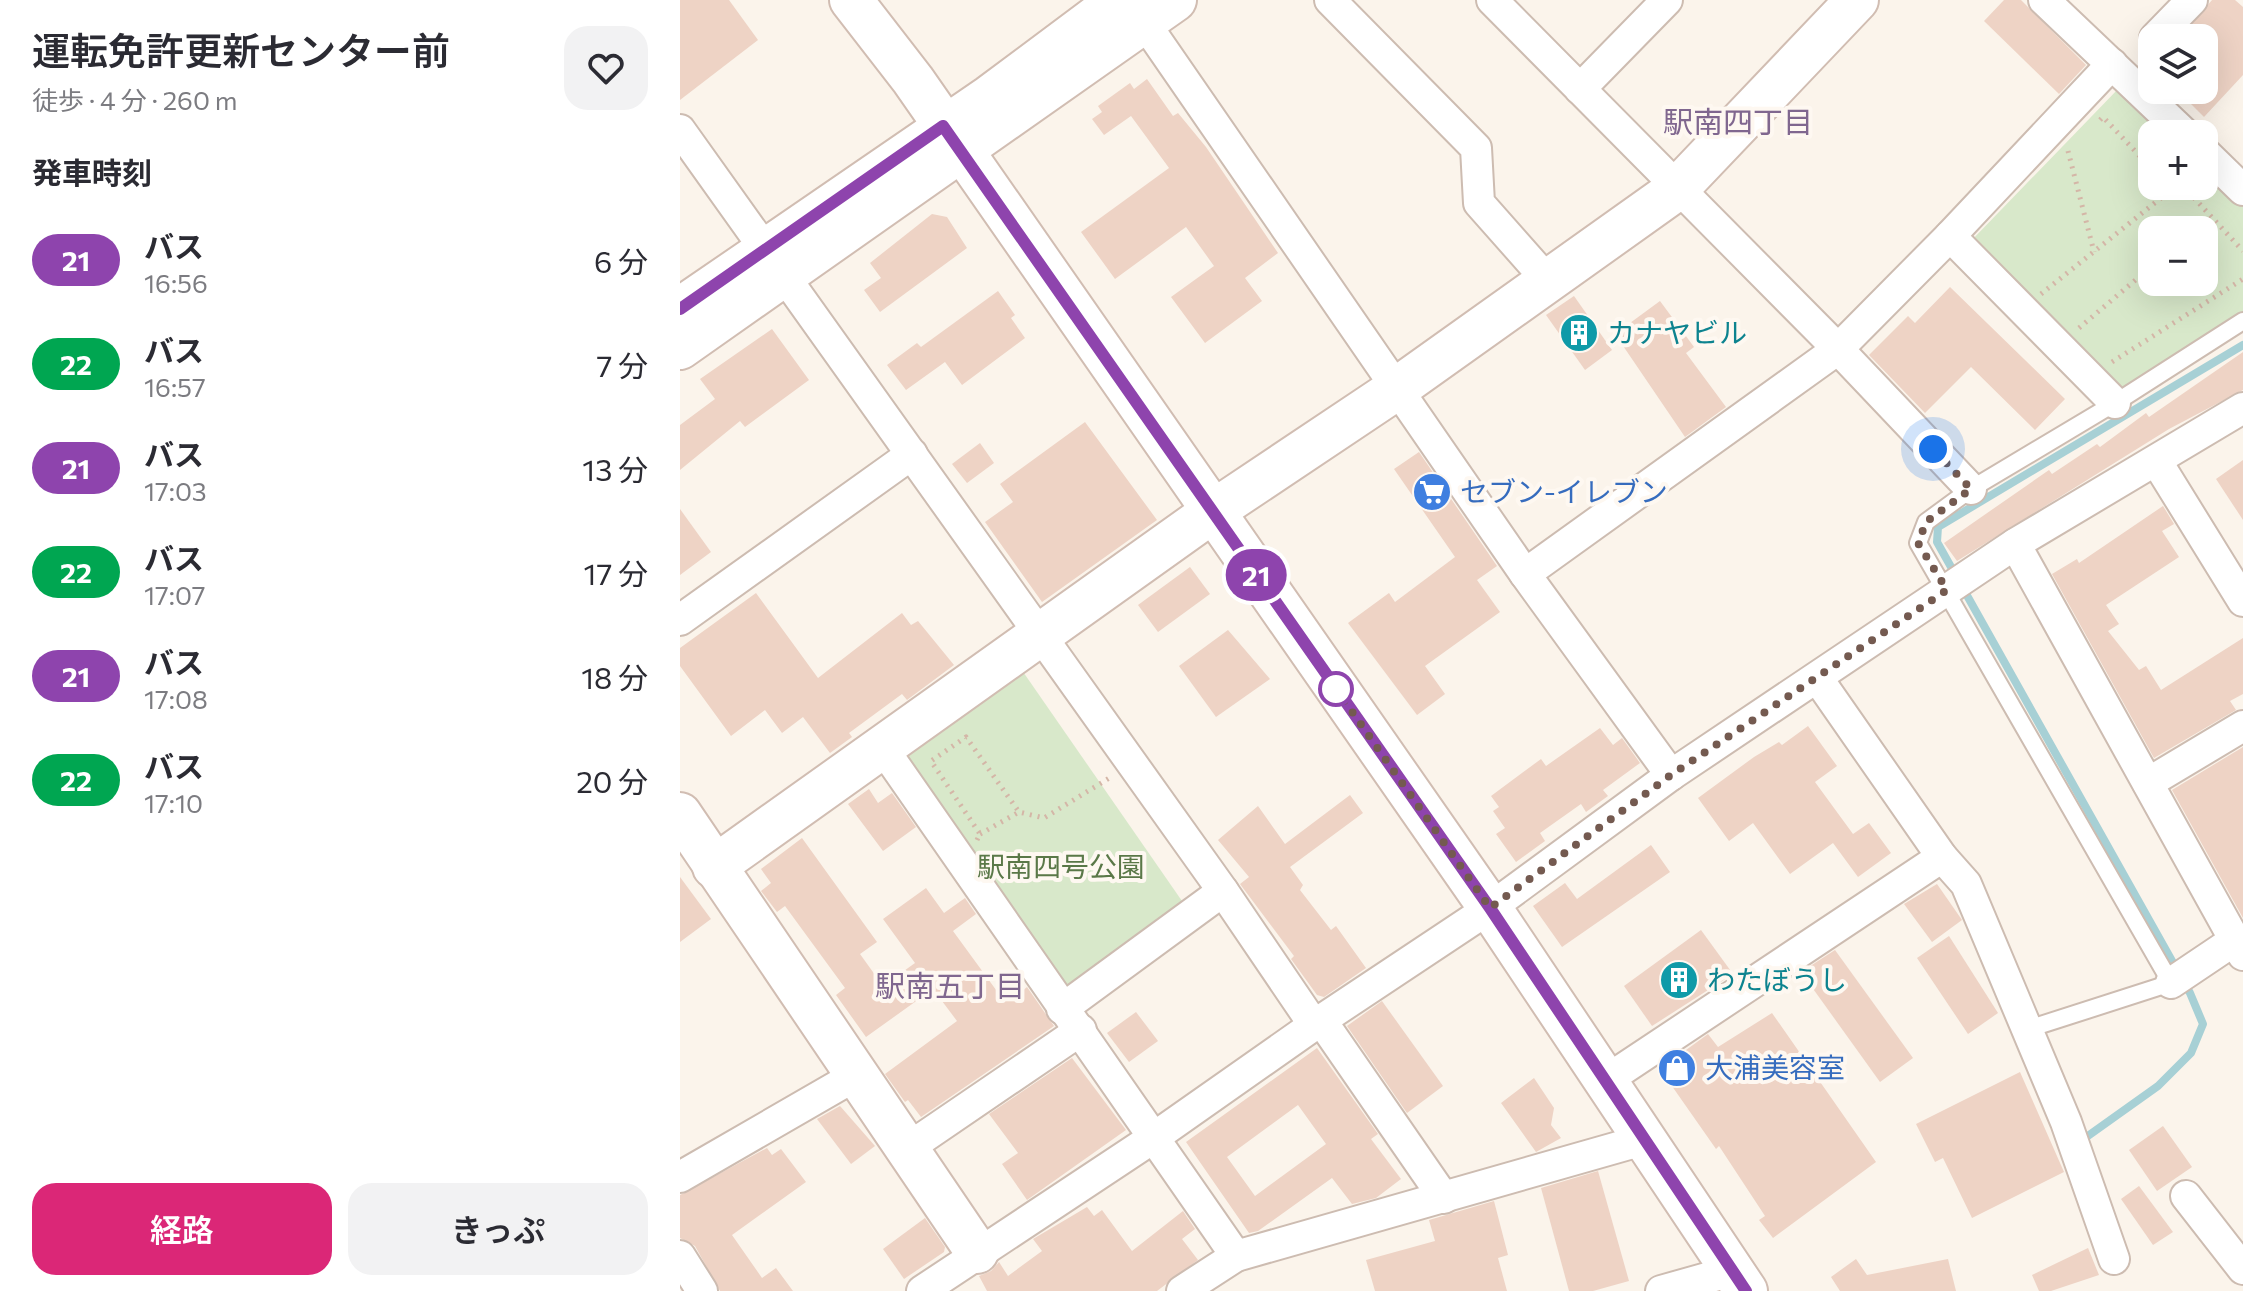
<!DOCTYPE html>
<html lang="ja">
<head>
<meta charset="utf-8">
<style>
  :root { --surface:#fff; --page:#f2f2f3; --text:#2b2b33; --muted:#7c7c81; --accent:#db2777 }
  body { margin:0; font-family:Commissioner,"Noto Sans JP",sans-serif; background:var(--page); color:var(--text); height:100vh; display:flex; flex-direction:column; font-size:30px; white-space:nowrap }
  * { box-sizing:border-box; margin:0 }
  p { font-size:26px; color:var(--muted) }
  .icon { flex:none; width:44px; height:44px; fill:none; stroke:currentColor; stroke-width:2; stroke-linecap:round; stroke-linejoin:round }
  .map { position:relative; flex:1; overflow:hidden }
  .details { display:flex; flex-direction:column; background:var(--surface); width:680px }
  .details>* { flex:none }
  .badge { padding:0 16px; border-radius:26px; font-size:28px; line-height:52px }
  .fabs { position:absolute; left:1458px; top:24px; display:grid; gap:16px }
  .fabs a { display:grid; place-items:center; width:80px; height:80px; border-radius:16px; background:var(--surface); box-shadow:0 8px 32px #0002; font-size:40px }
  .you { position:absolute; width:40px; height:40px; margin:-20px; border:6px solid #fff; border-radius:50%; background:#1a73e8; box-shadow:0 0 0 12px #1a73e833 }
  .map>.badge { position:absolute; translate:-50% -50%; box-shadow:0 0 0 4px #fff }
  h2 { padding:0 32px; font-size:30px; line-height:72px }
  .round { display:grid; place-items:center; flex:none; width:84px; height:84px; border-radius:24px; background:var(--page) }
  .overview { display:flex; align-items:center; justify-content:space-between; height:136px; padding:0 32px }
  h1 { font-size:38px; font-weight:600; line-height:60px }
  .primary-button { display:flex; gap:16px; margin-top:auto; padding:16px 32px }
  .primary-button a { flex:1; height:92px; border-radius:24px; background:var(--accent); color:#fff; font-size:32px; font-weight:600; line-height:92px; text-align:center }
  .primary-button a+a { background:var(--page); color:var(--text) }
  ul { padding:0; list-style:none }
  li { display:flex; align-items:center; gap:24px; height:104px; padding:0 32px }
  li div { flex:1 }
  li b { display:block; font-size:30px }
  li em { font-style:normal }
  li .badge { min-width:88px; font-weight:700; text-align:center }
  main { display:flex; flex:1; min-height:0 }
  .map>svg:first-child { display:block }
  .green { fill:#d8e8ca; fill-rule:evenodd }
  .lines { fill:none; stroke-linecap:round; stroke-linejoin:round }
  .stream { stroke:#a7d0d5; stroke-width:8 }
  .building { fill:#eed3c5; fill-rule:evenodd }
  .lane-casing { stroke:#cdbcb1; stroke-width:20 }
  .street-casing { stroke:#cdbcb1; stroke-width:34 }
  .secondary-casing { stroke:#d1bdb2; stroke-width:46 }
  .path { stroke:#d4b6a7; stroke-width:5; stroke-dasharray:2 6; stroke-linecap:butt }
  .lane { stroke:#fff; stroke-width:16 }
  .street { stroke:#fff; stroke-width:30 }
  .secondary { stroke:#fff; stroke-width:42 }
  .line-casing { stroke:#fff; stroke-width:18 }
  .line { stroke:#8e44ad; stroke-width:12 }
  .walk { stroke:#745a50; stroke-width:8; stroke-dasharray:0 14.4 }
  .stop-dot { fill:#fff; stroke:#8e44ad; stroke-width:4 }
  .labels { text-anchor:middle; stroke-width:8; stroke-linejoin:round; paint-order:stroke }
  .culture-label { font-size:28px; fill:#0d838f; stroke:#fef8f1; text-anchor:start }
  .shop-label { font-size:28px; fill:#366cbe; stroke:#fef8f1; text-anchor:start }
  .park-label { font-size:28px; fill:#5a7848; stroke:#fef8f1 }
  .neighbourhood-label { font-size:30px; fill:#80678f; stroke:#fef8f1 }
</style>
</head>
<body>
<main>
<section class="details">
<div class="overview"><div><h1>運転免許更新センター前</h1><p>徒歩 · 4 分 · 260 m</p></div><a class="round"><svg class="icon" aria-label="heart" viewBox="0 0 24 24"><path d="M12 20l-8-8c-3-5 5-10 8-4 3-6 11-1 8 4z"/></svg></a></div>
<h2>発車時刻</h2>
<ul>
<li><span class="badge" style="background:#8e44ad;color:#fff">21</span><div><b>バス</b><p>16:56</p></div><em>6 分</em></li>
<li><span class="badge" style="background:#00a651;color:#fff">22</span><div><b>バス</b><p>16:57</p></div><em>7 分</em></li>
<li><span class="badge" style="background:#8e44ad;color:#fff">21</span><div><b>バス</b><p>17:03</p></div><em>13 分</em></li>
<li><span class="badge" style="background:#00a651;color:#fff">22</span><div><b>バス</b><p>17:07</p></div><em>17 分</em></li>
<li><span class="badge" style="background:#8e44ad;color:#fff">21</span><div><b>バス</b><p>17:08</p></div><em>18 分</em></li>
<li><span class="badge" style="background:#00a651;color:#fff">22</span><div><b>バス</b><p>17:10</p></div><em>20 分</em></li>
</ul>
<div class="primary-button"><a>経路</a><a>きっぷ</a></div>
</section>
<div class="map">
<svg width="1563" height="1291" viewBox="0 0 1563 1291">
  <rect width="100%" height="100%" fill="#fbf4eb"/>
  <g class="green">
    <path d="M1439,88l48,46h-15v52h52v-16l39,37v106l-125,83 -148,-154zM1472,230h52v52h-52z"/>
    <path d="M339,666l172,248 -134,88 -170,-249z"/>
  </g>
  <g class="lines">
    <path class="stream" d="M1405,1138l73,-52 33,-33 12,-29 -13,-31 -253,-451 1,-15 305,-182"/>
  </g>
  <g class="building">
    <path d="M0,0h49l29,40 -78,60z"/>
    <path d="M1324,0h17l65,65 -27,29 -75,-73z"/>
    <path d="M1532,0h23l8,7v68l-39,42 -27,-27h27v-52h-24z"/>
    <path d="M467,79l26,37 5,-3 28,34 72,106 -33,25 17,23 -57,42 -34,-46 43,-31 -28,-39 -71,52 -34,-47 88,-64 -38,-52 -27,19 -12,-16 10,-7 -4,-6 32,-23 4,6z"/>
    <path d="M252,214l15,3 20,31 -87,64 -16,-22 17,-12 -11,-15z"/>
    <path d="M1270,287l115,112 -30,31 -64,-63 -46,46 -56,-58 39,-39 7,7z"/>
    <path d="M318,291l17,24 -4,3 14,20 -63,47 -17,-23 -39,28 -19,-25 30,-22 4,4z"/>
    <path d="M894,296l38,54 -27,20 -39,-55z"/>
    <path d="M980,301l34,46 -8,6 40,54 -41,30 -70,-103z"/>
    <path d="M92,329l37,51 -64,47 -5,-6 -60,49v-45l35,-26 -15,-20z"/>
    <path d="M1563,352v38l-74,39 -212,132 -13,-18 105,-73 3,4 45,-30 3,3 46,-34 3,4z"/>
    <path d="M405,422l72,98 -115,82 -57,-80 28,-20 -13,-18z"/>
    <path d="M300,443l14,20 -27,20 -15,-19z"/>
    <path d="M739,452l78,114 -20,14 23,32 -75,54 20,28 -28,21 -69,-92 41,-30 6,9 60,-45 -61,-88z"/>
    <path d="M1563,460v60l-27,-41z"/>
    <path d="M1483,506l11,18 -12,7 17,26 -73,48 13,19 -11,7 31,39 7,-4 15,24 82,-52v56l-13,7 6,9 -82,48 -102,-184 25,-15 2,4z"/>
    <path d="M0,509l31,43 -31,23z"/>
    <path d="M510,567l20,27 -52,38 -20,-27z"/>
    <path d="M76,593l62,85 84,-65 9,12 7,-4 36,44 -47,35 -5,-6 -53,39 3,4 -22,16 -27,-36 -21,16 -17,-23 -34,26 -51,-70v-18z"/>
    <path d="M548,630l42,49 -54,38 -37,-51z"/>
    <path d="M1128,726l29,40 -22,16 38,52 16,-11 22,30 -33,24 -25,-34 -43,31 -37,-51 -24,18 -31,-43 56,-41 25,-15 3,3z"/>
    <path d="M920,728l13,17 9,-7 18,25 -37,27 5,6 -22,16 -5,-8 -41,29 5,8 -29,21 -20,-28 9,-6 -12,-17 6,-4 -8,-11 50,-37 5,7z"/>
    <path d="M1563,747v171l-71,-128z"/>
    <path d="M189,789l9,14 14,-10 24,34 -33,24 -35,-47z"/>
    <path d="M670,795l13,18 -73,54 13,18 -3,5 31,40 5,-4 30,42 -42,29 -7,-2 -26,-36 3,-3 -54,-72 9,-7 -31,-37 40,-34 27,38z"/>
    <path d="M122,838l75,104 -17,12 23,32 32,-23 -32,-44 43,-31 18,25 21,-15 11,16 -23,17 46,63 14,-10 7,9 7,-6 27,39 -133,91 -13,-17 -3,2 -20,-28 72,-53 -24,-32 -67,48 -30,-42 9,-7 -60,-82 -8,6 -16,-21 10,-8 -10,-14z"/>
    <path d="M971,845l19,27 -108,75 -29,-41 32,-23 12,16z"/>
    <path d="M0,877l31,42 -31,23z"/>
    <path d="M1257,884l25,36 -30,22 -28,-38z"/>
    <path d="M1021,930l32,44 -81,52 -28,-40z"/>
    <path d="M1269,936l49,77 -30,21 -51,-76z"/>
    <path d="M1155,950l78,108 -33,24 -79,-110z"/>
    <path d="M702,1001l61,85 -36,27 -60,-87z"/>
    <path d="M456,1012l22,29 -29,21 -22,-29z"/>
    <path d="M1092,1013l104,149 -103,76 -14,-18 6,-4 -46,-70 -3,3 -56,-80 48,-35 10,13z"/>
    <path d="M637,1048l61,86 -7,5 30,40 -25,19 -24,6 -20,-26 -74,53 -9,2 -63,-91zM618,1105l28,39 -71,52 -28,-39z"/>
    <path d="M392,1058l54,72 -99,70 -25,-36 16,-11 -29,-39z"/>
    <path d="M1340,1072l44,100 -92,46 -29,-60 -8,4 -19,-38z"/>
    <path d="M854,1078l20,30 -3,17 10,13 -25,14 -35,-49z"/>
    <path d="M160,1106l35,40 -24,18 -34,-45z"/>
    <path d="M1483,1126l29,41 -35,24 -28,-41z"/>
    <path d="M87,1148l5,7 9,-6 25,33 -74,53 30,43 14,-10 17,23h-73l-25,-45 -15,-8v-43z"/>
    <path d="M918,1171l31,110 -36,10h-24l-28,-103z"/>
    <path d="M1459,1186l34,46 -20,13 -32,-46z"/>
    <path d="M814,1201l14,54 -10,3 9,33h-132l-9,-31 69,-19 -6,-21z"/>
    <path d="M407,1207l7,9 8,-6 30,41 51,-40 12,18 -13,10 16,21 -41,31h-170l-8,-15 12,-5 8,-9 9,14 34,-25 -9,-12z"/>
    <path d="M245,1218l20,29 -1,5 -40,27 -21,-30z"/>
    <path d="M1408,1248l11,27 -48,16h-12l-7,-16z"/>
    <path d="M1176,1259l11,16 81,-16 8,32h-116l-9,-14z"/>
  </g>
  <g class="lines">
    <g class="lane-casing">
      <path id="lane" d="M1348,1029l143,-46 -253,-440 8,-21 45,-33 144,-86 128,-82"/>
    </g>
    <g class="street-casing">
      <g id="street">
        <path d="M650,0l146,148 3,55 69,78"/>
        <path d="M812,0l346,349 133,140"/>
        <path d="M1364,0l141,134"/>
        <path d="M453,6l392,568 146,201"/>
        <path d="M1475,38l37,-38"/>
        <path d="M900,89l87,-89"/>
        <path d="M0,130l543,761 91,134"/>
        <path d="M1524,152l39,38"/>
        <path d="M1270,236l165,167"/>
        <path d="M1477,462l86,139"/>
        <path d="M1335,544l228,411"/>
        <path d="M845,574l313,-225 112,-113 162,-172"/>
        <path d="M0,620l232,-166"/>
        <path d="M1138,679l124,178 24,27 100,238 48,137"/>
        <path d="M202,747l354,509 -54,35"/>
        <path d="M1468,783l95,-57"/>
        <path d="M1491,983l64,-43"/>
        <path d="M382,1009l161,-118"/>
        <path d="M641,1020l123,178"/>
        <path d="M925,1081l337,-224"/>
        <path d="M225,1150l176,-120"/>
        <path d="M0,1177l175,-101"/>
        <path d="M1506,1196l57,73"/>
        <path d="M0,1256l22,35"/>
        <path d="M556,1256l407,-116"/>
        <path d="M242,1291l234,-155 158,-111 176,-117 181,-133 344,-231 228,-136"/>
        <path d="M981,1291l71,-20"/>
      </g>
    </g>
    <g class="secondary-casing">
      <g id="secondary">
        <path d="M171,0l62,80 577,828 256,383"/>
        <path d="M0,309l309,-212 130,-97"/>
        <path d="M0,348l495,-348"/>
        <path d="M0,814l297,438"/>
        <path d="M34,867l498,-355 187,-125 278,-198 180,-189"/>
      </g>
    </g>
    <g class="path">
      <path d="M1420,120l3,-3 49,52"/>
      <path d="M1388,151l26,101"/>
      <path d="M1503,186l60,65"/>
      <path d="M1515,230l16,-13"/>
      <path d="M1361,294l135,-108"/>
      <path d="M1399,328l73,-62"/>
      <path d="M1432,362l131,-83"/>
      <path d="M300,834l39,-22"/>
      <path d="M297,840l3,-6 -49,-73 35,-24 53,75 25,6 67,-41"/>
    </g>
    <use href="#lane" class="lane"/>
    <use href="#street" class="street"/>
    <use href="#secondary" class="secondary"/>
  </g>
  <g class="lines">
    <g class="line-casing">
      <path id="line" d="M0,309l263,-183 547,782 256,383"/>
    </g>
    <use href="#line" class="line"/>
    <path class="walk" d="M656,689l154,219 181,-133 276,-185 -29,-47 8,-21 45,-33 -38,-40"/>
  </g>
  <defs>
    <g id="building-disc" transform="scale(2)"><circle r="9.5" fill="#0f9aa8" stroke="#fef8f1"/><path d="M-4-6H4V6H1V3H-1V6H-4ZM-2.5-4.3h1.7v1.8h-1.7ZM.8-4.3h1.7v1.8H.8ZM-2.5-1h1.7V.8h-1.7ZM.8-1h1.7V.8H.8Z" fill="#fff"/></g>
    <g id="supermarket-disc" transform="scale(2)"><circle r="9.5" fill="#3f7fe0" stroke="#fef8f1"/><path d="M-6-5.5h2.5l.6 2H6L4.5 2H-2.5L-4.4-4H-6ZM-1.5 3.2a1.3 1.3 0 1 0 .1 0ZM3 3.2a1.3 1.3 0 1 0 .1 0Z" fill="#fff"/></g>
    <g id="shop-disc" transform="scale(2)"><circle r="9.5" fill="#3f7fe0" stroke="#fef8f1"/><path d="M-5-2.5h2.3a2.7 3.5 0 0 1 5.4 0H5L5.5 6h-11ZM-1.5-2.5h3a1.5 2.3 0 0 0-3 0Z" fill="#fff"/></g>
  </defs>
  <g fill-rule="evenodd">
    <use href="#building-disc" x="899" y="333"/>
    <use href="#supermarket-disc" x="752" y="492"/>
    <use href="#building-disc" x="999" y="980"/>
    <use href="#shop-disc" x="997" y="1068"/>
  </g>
  <circle class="stop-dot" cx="656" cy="689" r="16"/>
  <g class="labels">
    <g class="culture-label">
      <text x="927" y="343">カナヤビル</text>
      <text x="1027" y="990">わたぼうし</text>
    </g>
    <g class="shop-label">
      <text x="780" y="502">セブン-イレブン</text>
      <text x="1025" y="1078">大浦美容室</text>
    </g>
    <g class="park-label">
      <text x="381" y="877">駅南四号公園</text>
    </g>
    <g class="neighbourhood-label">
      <text x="1058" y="133">駅南四丁目</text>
      <text x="270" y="997">駅南五丁目</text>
    </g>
  </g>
</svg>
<div class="fabs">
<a><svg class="icon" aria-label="layers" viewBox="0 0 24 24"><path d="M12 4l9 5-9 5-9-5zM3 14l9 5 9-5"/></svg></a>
<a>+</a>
<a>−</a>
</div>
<div class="you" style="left:1253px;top:449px"></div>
<b class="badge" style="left:576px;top:575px;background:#8e44ad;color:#fff">21</b>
</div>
</main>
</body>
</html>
